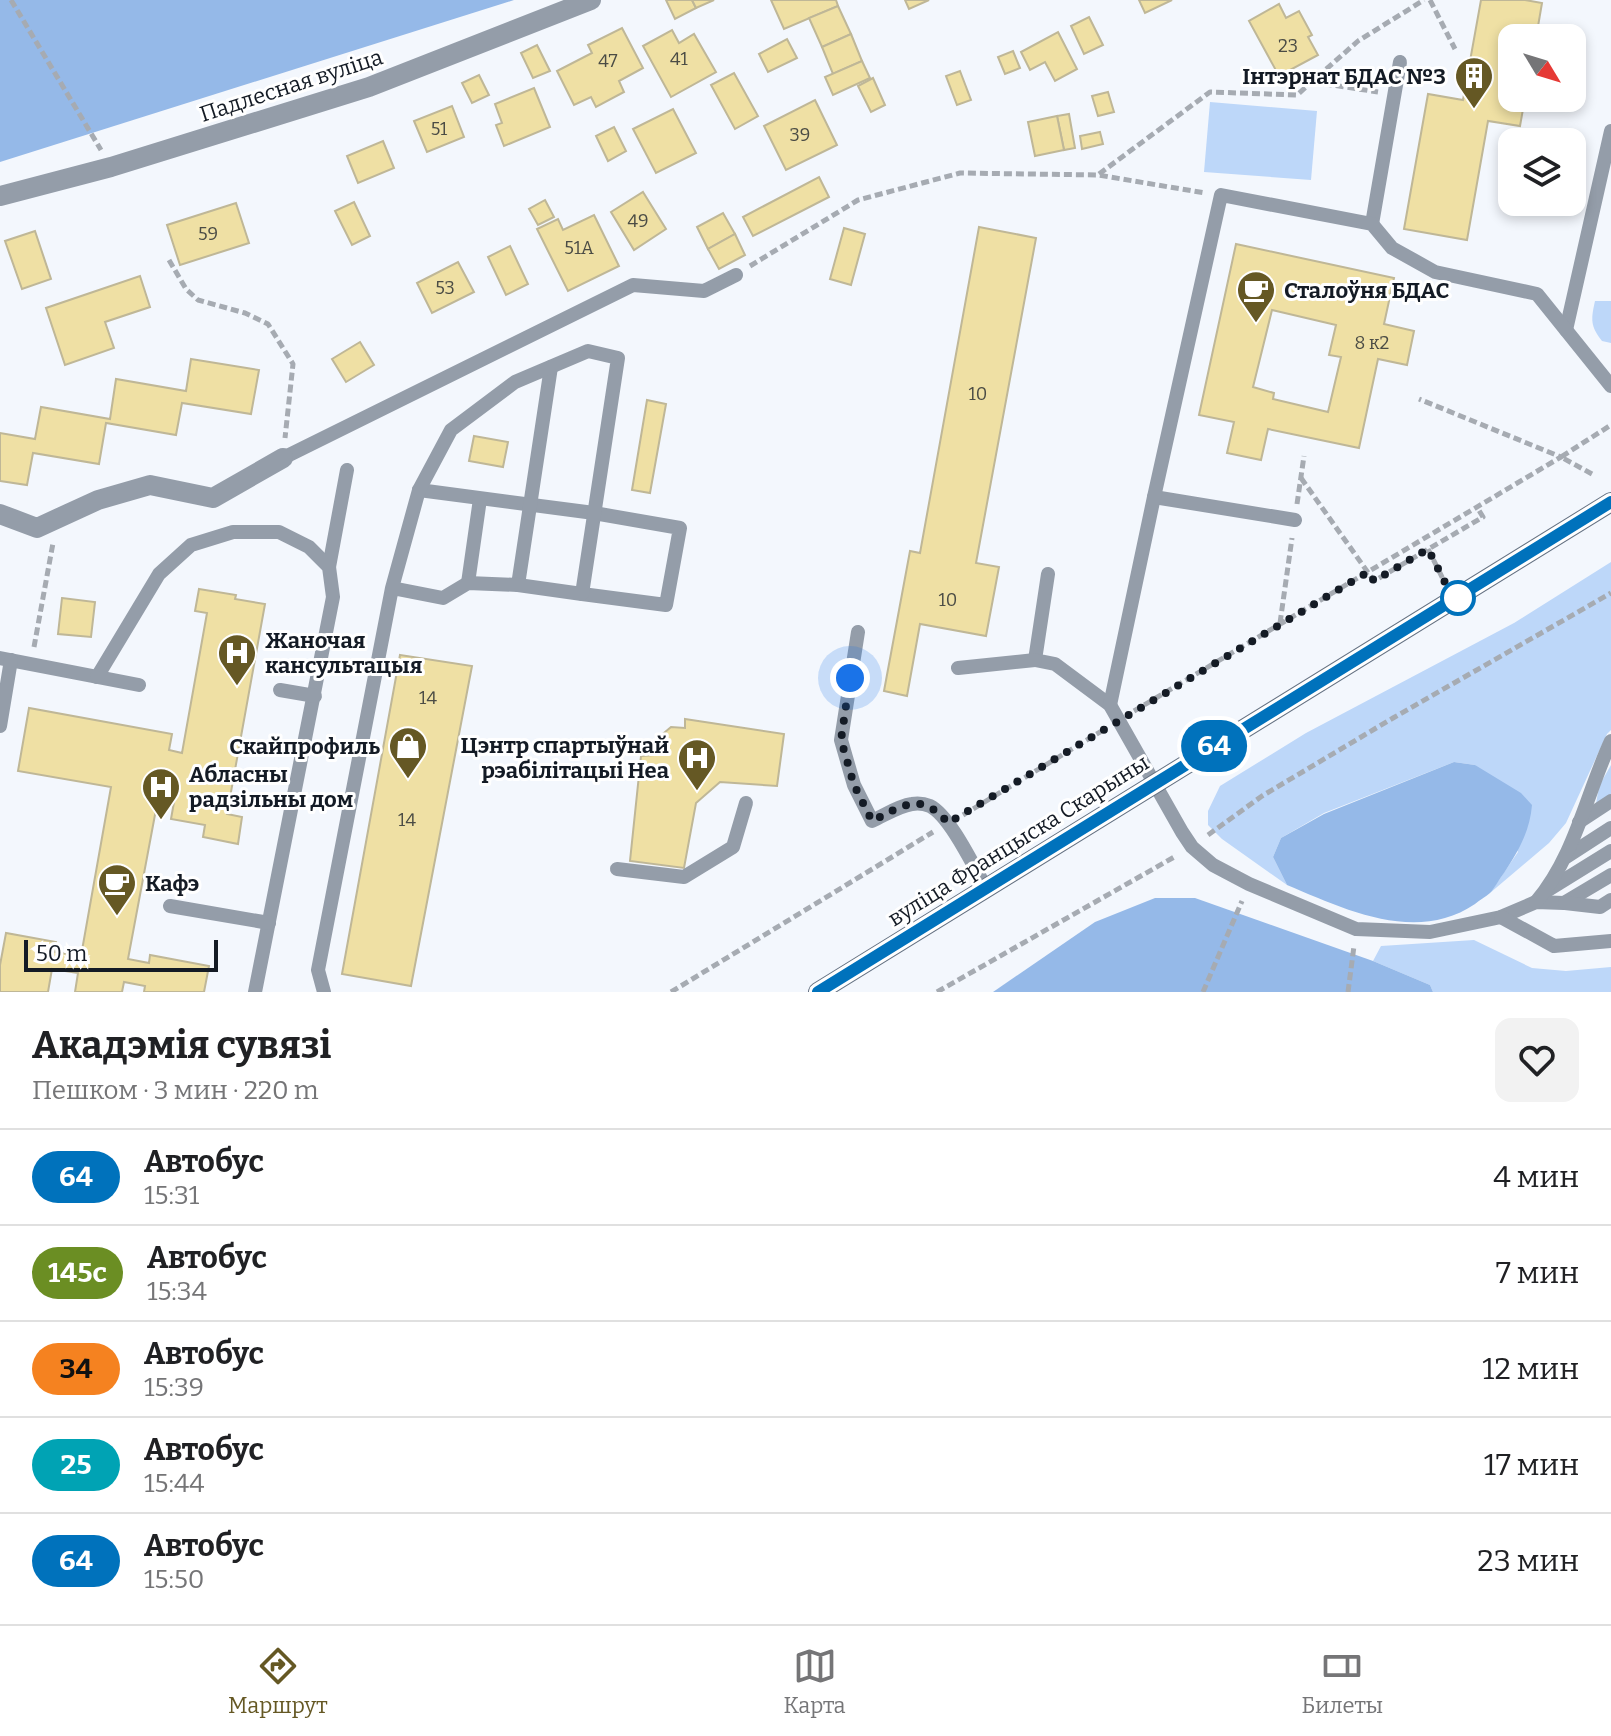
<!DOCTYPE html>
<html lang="ru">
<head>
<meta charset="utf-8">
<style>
  :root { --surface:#fff; --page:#f2f2f2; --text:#202124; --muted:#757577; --line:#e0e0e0; --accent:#655824 }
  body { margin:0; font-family:Bitter,serif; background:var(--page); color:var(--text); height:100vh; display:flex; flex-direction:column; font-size:30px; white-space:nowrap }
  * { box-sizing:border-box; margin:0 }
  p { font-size:26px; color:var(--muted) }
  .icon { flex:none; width:44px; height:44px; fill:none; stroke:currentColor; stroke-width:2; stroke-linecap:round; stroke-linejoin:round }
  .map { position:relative; height:992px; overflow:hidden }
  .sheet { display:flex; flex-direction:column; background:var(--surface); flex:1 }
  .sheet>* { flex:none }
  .badge { padding:0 16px; border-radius:26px; font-size:28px; line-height:52px }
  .needle { width:52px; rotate:128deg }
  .buttons { position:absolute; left:1498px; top:24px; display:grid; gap:16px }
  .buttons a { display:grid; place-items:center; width:88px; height:88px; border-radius:16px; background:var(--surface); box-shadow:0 4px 12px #0003; font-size:40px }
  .scale { position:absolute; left:24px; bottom:20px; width:194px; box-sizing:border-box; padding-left:8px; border:4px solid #141b25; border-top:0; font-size:22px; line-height:28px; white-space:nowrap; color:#141b25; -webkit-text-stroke:6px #fff; paint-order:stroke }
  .you { position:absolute; width:40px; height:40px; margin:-20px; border:6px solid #fff; border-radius:50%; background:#1a73e8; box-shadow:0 0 0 12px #1a73e833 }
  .map>.badge { position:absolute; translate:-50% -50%; box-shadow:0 0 0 4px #fff }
  .round { display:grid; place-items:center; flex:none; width:84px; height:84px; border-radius:16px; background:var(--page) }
  .head { display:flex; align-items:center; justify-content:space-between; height:136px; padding:0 32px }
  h1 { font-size:38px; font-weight:700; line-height:60px }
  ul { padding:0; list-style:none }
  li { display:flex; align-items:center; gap:24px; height:96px; padding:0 32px; border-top:2px solid var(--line) }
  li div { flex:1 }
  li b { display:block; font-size:30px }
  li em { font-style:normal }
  li .badge { min-width:88px; font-weight:700; text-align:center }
  .tab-bar { display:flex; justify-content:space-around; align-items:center; height:112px; border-top:2px solid var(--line); background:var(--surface); font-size:22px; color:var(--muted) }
  .tab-bar a { display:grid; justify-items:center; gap:4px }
  .tab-bar .selected { color:var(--accent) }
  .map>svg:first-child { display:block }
  .green { fill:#bdd7f9 }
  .forest { fill:#95b9e8 }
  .building { fill:#efe0a4; stroke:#bfb797; stroke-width:2; fill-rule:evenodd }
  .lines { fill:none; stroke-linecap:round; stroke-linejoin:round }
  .path { stroke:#a6abb2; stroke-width:5; stroke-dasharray:8 4; stroke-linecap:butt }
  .service { stroke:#949da9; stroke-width:14 }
  .minor { stroke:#949da9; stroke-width:20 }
  .secondary { stroke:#657283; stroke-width:20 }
  .line-casing { stroke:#fff; stroke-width:18 }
  .line { stroke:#0072bc; stroke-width:12 }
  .walk { stroke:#141b25; stroke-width:8; stroke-dasharray:0 14.4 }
  .stop-dot { fill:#fff; stroke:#0072bc; stroke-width:4 }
  .labels { text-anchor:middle; stroke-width:6; stroke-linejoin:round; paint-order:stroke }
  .number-label { font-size:18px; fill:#4b4c45 }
  .poi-label { font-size:22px; font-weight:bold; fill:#141b25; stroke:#fff; text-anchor:start }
  .street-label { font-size:22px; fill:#141b25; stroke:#fff }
</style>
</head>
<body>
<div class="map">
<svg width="1611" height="992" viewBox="0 0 1611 992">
  <rect width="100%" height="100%" fill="#f3f7fd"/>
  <g class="green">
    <path d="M1210,102l107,9 -6,69 -107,-8z"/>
    <path d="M1595,301h16v42l-9,-2c-12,-15 -11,-22 -7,-40z"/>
    <path d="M1611,562v168l-4,4 -41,89 -17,20 -59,50 28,-41 -43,-87 -21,-3 -130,51 -43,25 -8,19 14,28 -65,-46 -14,-14v-14l12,-25 86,-53 208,-110z"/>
    <path d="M1611,765v29l-15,10 3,-18z"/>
    <path d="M1474,940l58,28 34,3 45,-4v25h-178l-3,-7 -57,-24 8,-15z"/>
  </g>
  <g class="forest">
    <path d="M0,0h514l-514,162z"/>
    <path d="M1454,762l21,3 46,28 11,12c-2,26 -14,47 -28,68 -5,6 -9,15 -14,20 -4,4 -11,7 -15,11 -59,40 -131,5 -188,-19l-14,-28 8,-19 43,-24z"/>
    <path d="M1155,898h40l178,63 57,24 3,7h-440l102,-70z"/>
  </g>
  <g class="building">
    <path d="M666,0h26l4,8 -21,11z"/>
    <path d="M692,0h22l-18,8z"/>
    <path d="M771,0h65l2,6 -54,23z"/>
    <path d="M905,0h24l-20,9z"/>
    <path d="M1139,0h33l-27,13z"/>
    <path d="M1481,0h44l17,3 -6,35h-24v60h13l-5,28 -32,-5 -21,119 -63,-11 24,-135 35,6z"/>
    <path d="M1279,4l7,14 13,-7 13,24 -4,2 10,18 -39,21 -30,-55z"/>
    <path d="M838,6l13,28 -29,13 -13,-29z"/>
    <path d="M1089,17l14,28 -19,9 -13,-28z"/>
    <path d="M622,28l21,40 -24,13 5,11 -28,15 -5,-10 -17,8 -17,-34 35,-18 -4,-8z"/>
    <path d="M672,30l7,13 15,-9 22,38 -45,25 -28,-51z"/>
    <path d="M1058,32l19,37 -22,12 -10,-19 -15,8 -9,-18z"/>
    <path d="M851,34l11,27 -29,13 -11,-27z"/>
    <path d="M787,39l10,19 -29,14 -9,-18z"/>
    <path d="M537,45l13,26 -17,7 -12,-25z"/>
    <path d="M1013,51l7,17 -15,6 -7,-17z"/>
    <path d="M862,61l8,17 -37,17 -8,-18z"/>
    <path d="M960,71l11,29 -14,5 -11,-29z"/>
    <path d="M734,73l24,43 -23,13 -24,-44z"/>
    <path d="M479,75l10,20 -17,8 -10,-20z"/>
    <path d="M873,78l12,27 -14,7 -13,-26z"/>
    <path d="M534,88l16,39 -46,19 -8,-21 6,-2 -7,-19z"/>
    <path d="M1108,92l6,20 -16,4 -6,-20z"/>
    <path d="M815,100l22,45 -51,25 -22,-44z"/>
    <path d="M452,106l12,31 -37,15 -13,-31z"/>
    <path d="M673,109l23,44 -40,20 -23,-44z"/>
    <path d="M1069,114l6,34 -11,2 -7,-34z"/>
    <path d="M1057,116l7,34 -29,6 -7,-34z"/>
    <path d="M614,127l12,24 -18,10 -12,-25z"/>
    <path d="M1100,132l3,12 -21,5 -2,-13z"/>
    <path d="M383,141l11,27 -36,15 -11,-27z"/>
    <path d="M819,177l10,20 -76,39 -10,-19z"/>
    <path d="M643,192l23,37 -32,21 -23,-38z"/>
    <path d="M545,200l9,17 -16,8 -9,-16z"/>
    <path d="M354,202l16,34 -18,9 -17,-34z"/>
    <path d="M236,203l13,40 -69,22 -13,-40z"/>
    <path d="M723,213l12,21 -27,15 -11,-22z"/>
    <path d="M594,215l25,51 -51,25 -31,-62 21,-10 5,11z"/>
    <path d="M979,227l57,11 -60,325 23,4 -13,69 -66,-12 -13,72 -23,-5 26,-140 10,2z"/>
    <path d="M844,228l21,6 -14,51 -21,-6z"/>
    <path d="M35,231l16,48 -29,10 -17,-48z"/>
    <path d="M735,234l10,21 -26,14 -11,-20z"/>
    <path d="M1236,244l158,34 -10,46 30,7 -7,34 -29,-6 -19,89 -91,-19 -7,31 -34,-7 7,-31 -35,-7zM1272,310l64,15 -7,30 12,2 -13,55 -55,-13 1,-6 -21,-6z"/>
    <path d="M510,246l18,38 -22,11 -18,-38z"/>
    <path d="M458,262l16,30 -42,21 -15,-30z"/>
    <path d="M140,276l10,31 -45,15 9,26 -49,17 -19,-57z"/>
    <path d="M360,342l14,23 -28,17 -14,-23z"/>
    <path d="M191,359l68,11 -8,44 -69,-11 -6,32 -70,-12 -7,41 -66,-11 -6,32 -27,-4v-48l35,6 6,-32 69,12 6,-40 70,12z"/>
    <path d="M647,400l19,4 -16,89 -18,-3z"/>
    <path d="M474,436l34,6 -5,25 -34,-6z"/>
    <path d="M199,589l37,6 -1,4 30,5 -38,210 15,3 -4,27 -35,-7 2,-12 -34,-6 5,-28 -16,-3 -32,171 21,4 1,-8 59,11 -5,26h-60l1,-6 -21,-4 -2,10h-47l3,-19 -26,-4 -4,23h-48v-27l6,-32 50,9 -1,10 26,4 30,-169 -93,-16 11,-63 143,26 -3,16 13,3 25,-140 -12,-2z"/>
    <path d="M62,598l33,4 -4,35 -33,-3z"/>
    <path d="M400,655l72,11 -61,320 -69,-12z"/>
    <path d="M685,719l99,15 -7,52 -57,-4 -24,21 -12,65 -54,-7 11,-105 12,-1 -2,-11 20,-17 14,1z"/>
  </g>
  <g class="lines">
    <g class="path">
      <path d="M11,0l90,150"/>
      <path d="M1430,0l25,49"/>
      <path d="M1312,82l66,10"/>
      <path d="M1099,174l111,-82 87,3 61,-54 66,-41"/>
      <path d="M169,260l17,29 12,11 47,13 23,11 25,40 -8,74"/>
      <path d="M750,266l108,-66 102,-27 138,2 107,18"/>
      <path d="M1592,474l-31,-17 50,-32"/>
      <path d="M1301,478l73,103 109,-64 -6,-10"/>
      <path d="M1297,504l7,-48"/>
      <path d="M1428,549l16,32"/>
      <path d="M1280,623l12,-85"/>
      <path d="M34,647l19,-104"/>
      <path d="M1134,711l427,-254 -142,-58"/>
      <path d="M963,815l142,-86"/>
      <path d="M1208,835l54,-39 131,-78 218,-125"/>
      <path d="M671,992l262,-160"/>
      <path d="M937,992l239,-136"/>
      <path d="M1203,992l39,-91"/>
      <path d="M1348,992l6,-46"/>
    </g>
    <g class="service">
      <path d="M1372,224l28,-162"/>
      <path d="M1566,330l45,-199"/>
      <path d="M283,458l350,-173 71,6 32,-16"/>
      <path d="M419,490l175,23 86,15 -14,77 -84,-11"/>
      <path d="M1154,497l141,23"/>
      <path d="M329,567l18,-97"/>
      <path d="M1048,574l-13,86 20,4 55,41 72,127 10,15 21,18 36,19 107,45 74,3 71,-15 35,-15 28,1 47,-28"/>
      <path d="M468,583l12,-84"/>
      <path d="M518,585l33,-218"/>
      <path d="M858,632l-17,108 13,45 18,36c13,-6 26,-15 40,-17 6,-1 13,0 18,2 20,10 44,61 56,82"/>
      <path d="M0,658l139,27"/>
      <path d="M958,668l77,-8"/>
      <path d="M97,677l62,-103 32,-29 42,-13h46l30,15 20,20 4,30 -78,395"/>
      <path d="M280,690l35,6"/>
      <path d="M1110,705l44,-208 67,-302 151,29 20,24 43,24 102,22 74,92"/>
      <path d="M0,726l11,-66"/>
      <path d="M1579,822l32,-21"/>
      <path d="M1566,857l45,-29"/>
      <path d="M617,869l67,8 49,-30 13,-44"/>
      <path d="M1548,890l63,-39"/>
      <path d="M1536,902c39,-46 50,-107 75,-161"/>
      <path d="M1565,903l35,4 11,-7"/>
      <path d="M170,906l99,17"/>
      <path d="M1501,917l53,29 57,-5"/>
      <path d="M324,992l-6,-22 74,-382 27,-98 32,-60 64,-48 73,-31 30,7 -36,236 -64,-9 -50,-2 -25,15 -51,-10"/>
    </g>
    <g class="minor">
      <path d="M0,196l111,-29 258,-80 222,-87"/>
      <path d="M0,514l37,14 61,-28 52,-15 63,13 70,-40"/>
    </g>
    <path class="secondary" d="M818,992l793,-490"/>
  </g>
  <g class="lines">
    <g class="line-casing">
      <path id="line" d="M818,992l793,-490"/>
    </g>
    <use href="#line" class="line"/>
    <path class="walk" d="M850,678l-9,62 13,45 18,36c32,-16 49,-30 76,2l420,-251 6,9 54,-32 26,51 4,-2"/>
  </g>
  <defs>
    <g id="building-pin" transform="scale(2)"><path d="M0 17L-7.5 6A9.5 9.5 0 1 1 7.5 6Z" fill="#655824" stroke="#fff"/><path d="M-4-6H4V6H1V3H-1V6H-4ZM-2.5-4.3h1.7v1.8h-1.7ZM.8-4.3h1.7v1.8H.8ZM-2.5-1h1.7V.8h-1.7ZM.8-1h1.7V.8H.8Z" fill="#fff"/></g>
    <g id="cafe-pin" transform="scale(2)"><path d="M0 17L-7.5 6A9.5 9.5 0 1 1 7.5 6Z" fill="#655824" stroke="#fff"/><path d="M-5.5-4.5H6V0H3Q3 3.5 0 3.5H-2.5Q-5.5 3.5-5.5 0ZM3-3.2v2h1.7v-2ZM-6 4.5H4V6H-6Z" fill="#fff"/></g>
    <g id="hospital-pin" transform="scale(2)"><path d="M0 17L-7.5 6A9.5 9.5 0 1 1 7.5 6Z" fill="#655824" stroke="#fff"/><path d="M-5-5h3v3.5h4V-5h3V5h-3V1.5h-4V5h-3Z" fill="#fff"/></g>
    <g id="shop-pin" transform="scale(2)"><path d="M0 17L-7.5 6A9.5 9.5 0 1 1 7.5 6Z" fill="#655824" stroke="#fff"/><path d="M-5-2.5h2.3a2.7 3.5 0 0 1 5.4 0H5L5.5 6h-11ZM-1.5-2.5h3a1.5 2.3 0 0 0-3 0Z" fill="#fff"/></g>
  </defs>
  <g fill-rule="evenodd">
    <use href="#building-pin" x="1474" y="76"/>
    <use href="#cafe-pin" x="1256" y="290"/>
    <use href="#hospital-pin" x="237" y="653"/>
    <use href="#shop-pin" x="408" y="746"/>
    <use href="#hospital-pin" x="697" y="758"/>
    <use href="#hospital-pin" x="161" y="787"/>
    <use href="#cafe-pin" x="117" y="883"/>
  </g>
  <circle class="stop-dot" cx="1458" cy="598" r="16"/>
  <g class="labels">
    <g class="number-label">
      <text x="1288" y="52">23</text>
      <text x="679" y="65">41</text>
      <text x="608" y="67">47</text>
      <text x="439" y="135">51</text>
      <text x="800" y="141">39</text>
      <text x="638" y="227">49</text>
      <text x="208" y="240">59</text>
      <text x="579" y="254">51А</text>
      <text x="445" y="294">53</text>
      <text x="1372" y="349">8 к2</text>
      <text x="978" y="400">10</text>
      <text x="948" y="606">10</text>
      <text x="428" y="704">14</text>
      <text x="407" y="826">14</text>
    </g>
    <g class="poi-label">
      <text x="1446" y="84" text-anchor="end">Інтэрнат БДАС №3</text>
      <text x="1284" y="298">Сталоўня БДАС</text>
      <text x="265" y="648">Жаночая<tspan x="265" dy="25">кансультацыя</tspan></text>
      <text x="669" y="753" text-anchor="end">Цэнтр спартыўнай<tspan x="669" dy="25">рэабілітацыі Неа</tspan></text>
      <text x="380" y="754" text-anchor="end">Скайпрофиль</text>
      <text x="189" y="782">Абласны<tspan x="189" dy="25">радзільны дом</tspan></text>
      <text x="145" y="891">Кафэ</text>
    </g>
    <g class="street-label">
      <text transform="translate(291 85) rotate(-18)" y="8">Падлесная вуліца</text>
      <text transform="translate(1018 840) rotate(-32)" y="8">вуліца Францыска Скарыны</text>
    </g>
  </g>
</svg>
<div class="buttons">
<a><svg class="needle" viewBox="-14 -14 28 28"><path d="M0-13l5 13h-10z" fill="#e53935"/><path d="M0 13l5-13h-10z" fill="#757577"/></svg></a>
<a><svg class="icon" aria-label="layers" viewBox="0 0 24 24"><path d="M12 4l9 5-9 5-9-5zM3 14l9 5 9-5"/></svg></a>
</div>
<div class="scale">50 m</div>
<div class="you" style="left:850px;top:678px"></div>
<b class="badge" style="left:1214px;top:746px;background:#0072bc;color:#fff">64</b>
</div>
<section class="sheet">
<div class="head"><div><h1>Акадэмія сувязі</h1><p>Пешком · 3 мин · 220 m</p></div><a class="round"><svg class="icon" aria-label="heart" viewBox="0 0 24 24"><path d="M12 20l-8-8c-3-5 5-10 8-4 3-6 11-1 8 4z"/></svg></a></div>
<ul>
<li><span class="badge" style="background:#0072bc;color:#fff">64</span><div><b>Автобус</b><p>15:31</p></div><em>4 мин</em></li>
<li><span class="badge" style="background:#6b8e23;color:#fff">145с</span><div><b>Автобус</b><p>15:34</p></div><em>7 мин</em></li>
<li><span class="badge" style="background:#f58220;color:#111">34</span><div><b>Автобус</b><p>15:39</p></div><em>12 мин</em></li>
<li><span class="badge" style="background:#00a3b4;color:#fff">25</span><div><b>Автобус</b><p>15:44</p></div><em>17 мин</em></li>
<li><span class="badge" style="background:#0072bc;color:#fff">64</span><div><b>Автобус</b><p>15:50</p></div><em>23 мин</em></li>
</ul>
</section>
<nav class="tab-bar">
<a class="selected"><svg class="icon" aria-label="directions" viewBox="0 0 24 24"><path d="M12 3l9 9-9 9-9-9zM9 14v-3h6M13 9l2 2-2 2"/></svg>Маршрут</a>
<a><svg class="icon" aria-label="map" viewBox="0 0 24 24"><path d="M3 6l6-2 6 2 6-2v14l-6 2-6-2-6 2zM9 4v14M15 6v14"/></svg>Карта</a>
<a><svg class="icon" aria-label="tickets" viewBox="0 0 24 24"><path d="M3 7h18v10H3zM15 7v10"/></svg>Билеты</a>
</nav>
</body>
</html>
